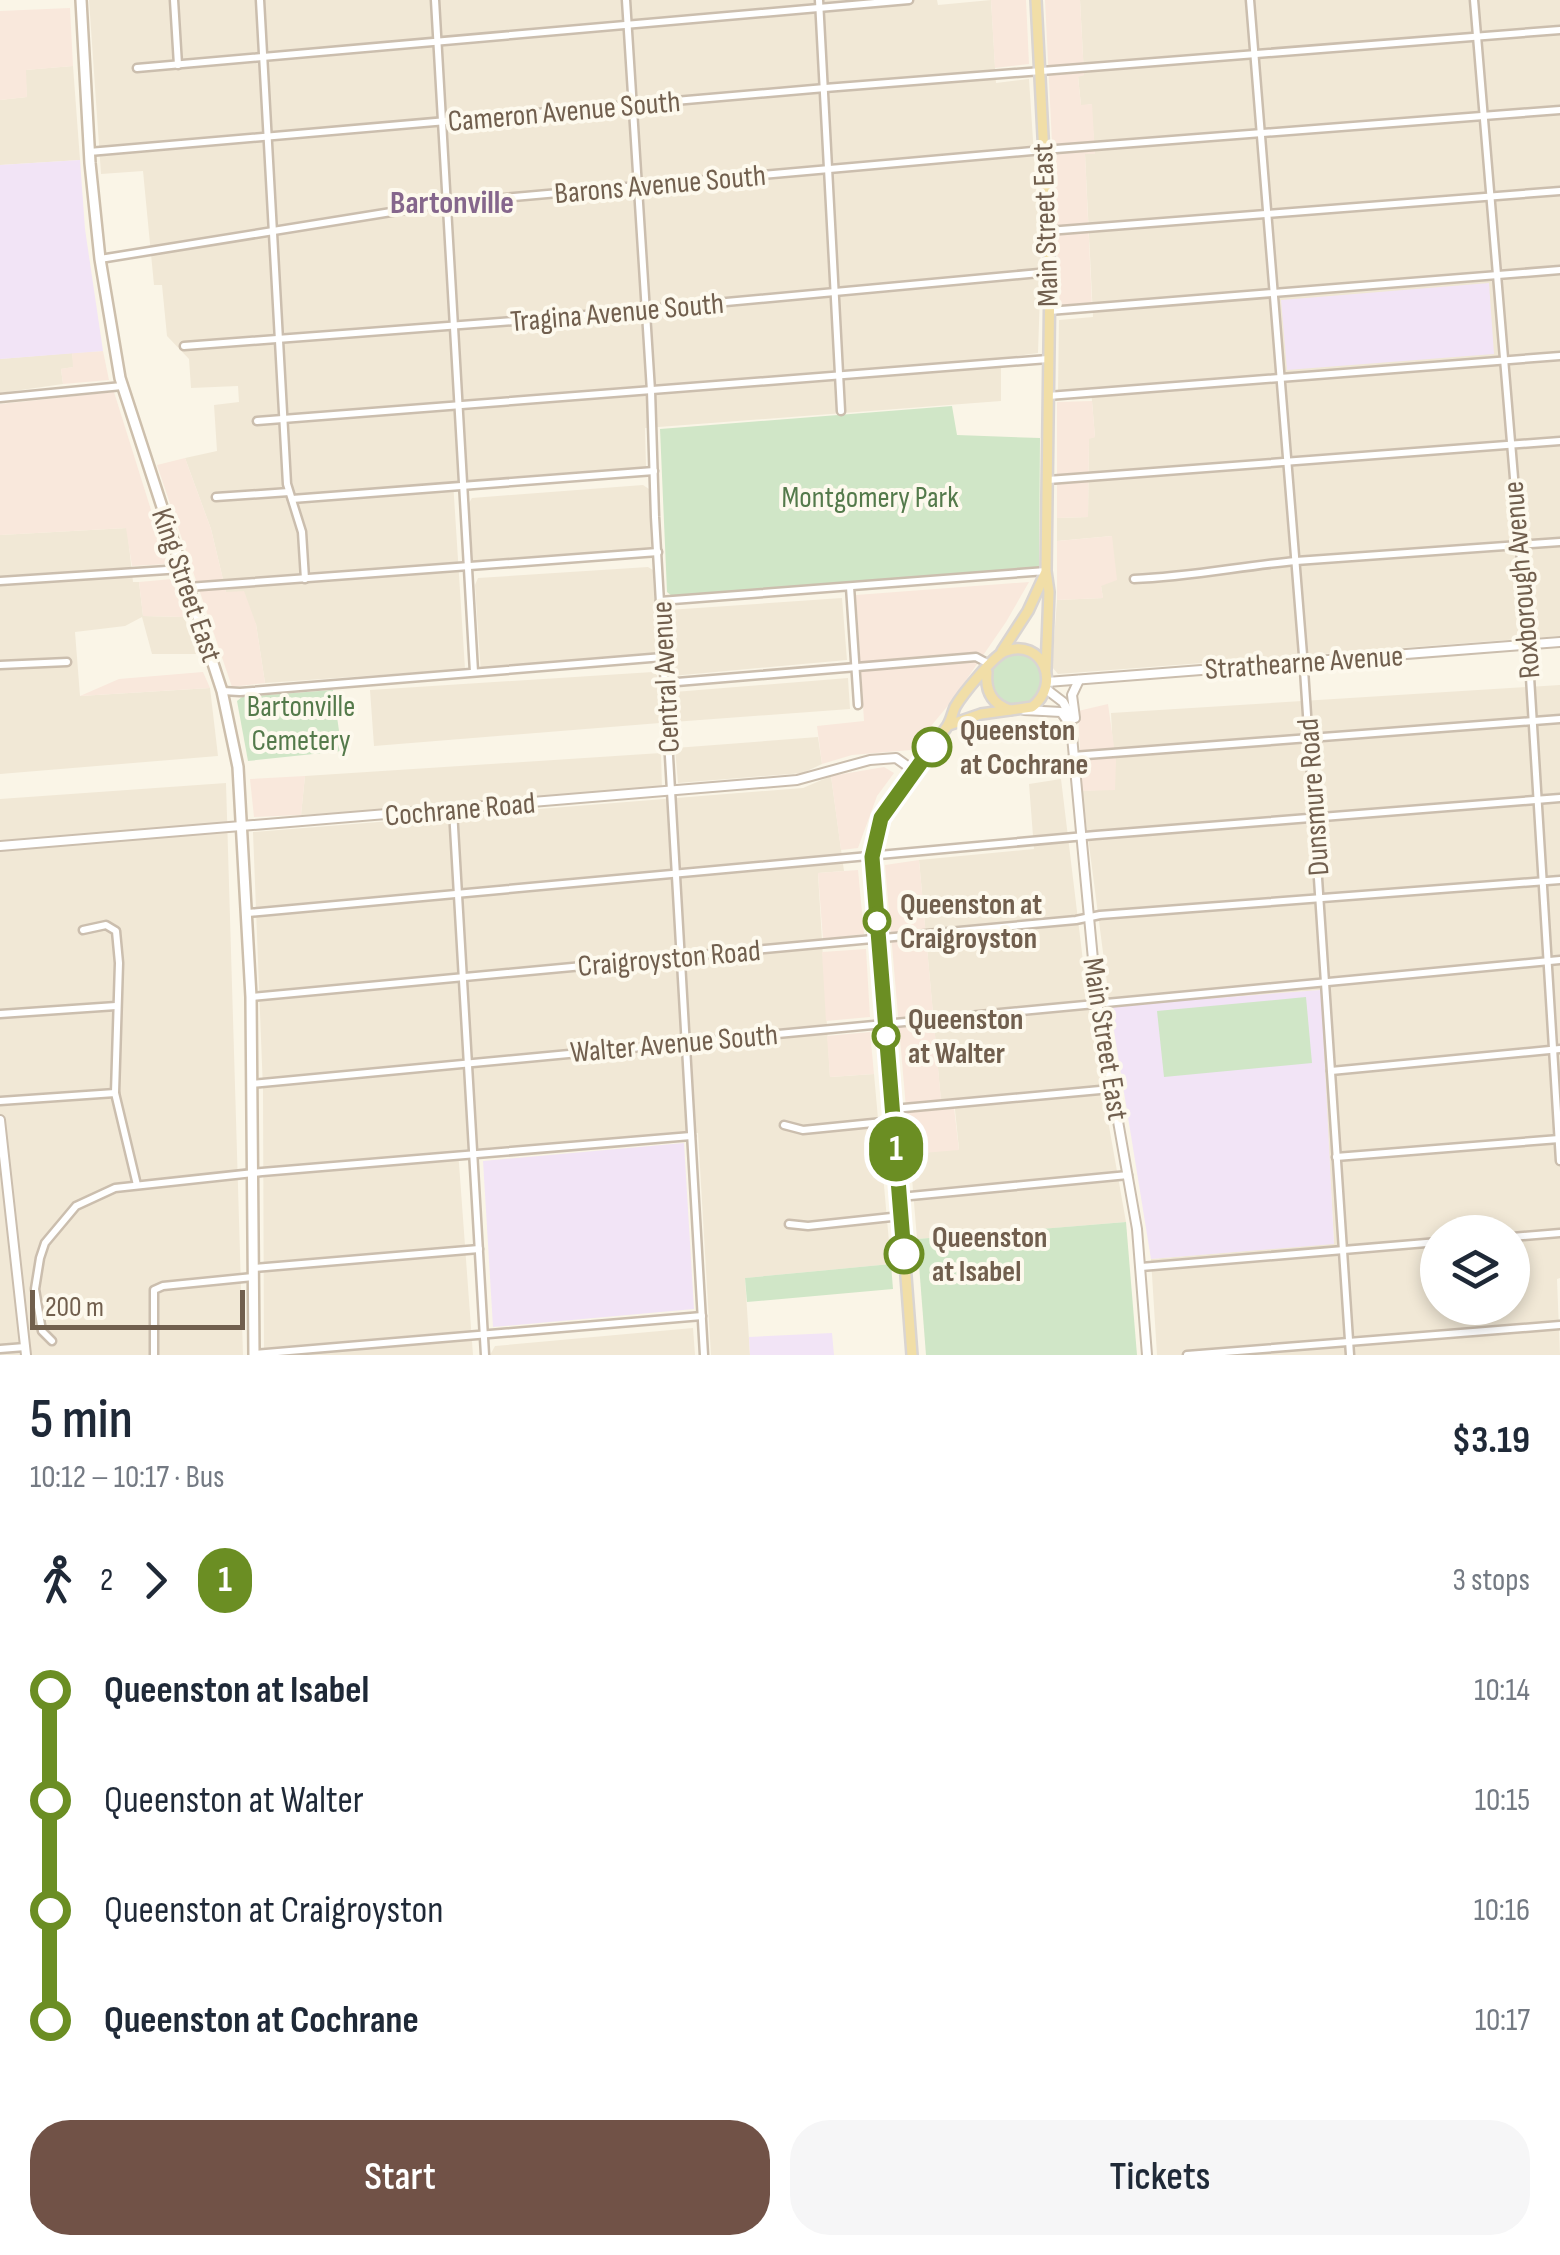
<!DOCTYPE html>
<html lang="en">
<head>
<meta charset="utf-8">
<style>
  :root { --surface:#fff; --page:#f6f6f7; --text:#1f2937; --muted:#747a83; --accent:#715247 }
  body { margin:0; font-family:"Sofia Sans Condensed",sans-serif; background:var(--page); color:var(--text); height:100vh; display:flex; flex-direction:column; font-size:38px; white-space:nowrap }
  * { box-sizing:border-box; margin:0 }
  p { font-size:32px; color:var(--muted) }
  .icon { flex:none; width:55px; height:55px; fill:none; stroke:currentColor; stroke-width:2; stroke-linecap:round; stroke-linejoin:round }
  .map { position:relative; height:1355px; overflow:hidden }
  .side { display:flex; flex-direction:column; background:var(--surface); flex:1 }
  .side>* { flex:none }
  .badge { padding:0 20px; border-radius:32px; font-size:35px; line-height:65px }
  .buttons { position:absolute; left:1420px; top:1215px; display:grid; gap:20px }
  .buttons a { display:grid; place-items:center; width:110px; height:110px; border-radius:50%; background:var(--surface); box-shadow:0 5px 15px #0003; font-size:50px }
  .scale { position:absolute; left:30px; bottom:25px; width:215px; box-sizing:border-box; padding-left:10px; border:5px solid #715f4e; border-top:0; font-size:28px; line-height:35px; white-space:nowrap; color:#715f4e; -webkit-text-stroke:8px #fdf9ed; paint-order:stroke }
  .map>.badge { position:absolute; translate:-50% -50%; box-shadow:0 0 0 5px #fff }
  .legs { display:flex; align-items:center; gap:15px; height:110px; padding:0 30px; font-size:32px }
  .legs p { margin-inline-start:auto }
  .overview { display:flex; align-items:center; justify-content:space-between; height:170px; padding:0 30px }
  h1 { font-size:55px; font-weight:600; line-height:75px }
  .cta { display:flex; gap:20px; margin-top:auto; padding:20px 30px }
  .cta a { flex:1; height:115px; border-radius:40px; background:var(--accent); color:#fff; font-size:40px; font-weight:600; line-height:115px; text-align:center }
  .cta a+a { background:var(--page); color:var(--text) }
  ul { padding:0 30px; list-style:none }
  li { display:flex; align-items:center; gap:35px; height:110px; font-size:38px }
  li i { display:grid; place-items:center; width:15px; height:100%; margin:0 12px; background:currentColor }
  li i::after { content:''; width:25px; height:25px; margin:-12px; border:8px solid; border-radius:50%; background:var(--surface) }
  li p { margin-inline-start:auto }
  li:first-child i { background:linear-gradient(#0000 50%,currentColor 0) }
  li:last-child i { background:linear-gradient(currentColor 50%,#0000 0) }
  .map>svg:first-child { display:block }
  .residential { fill:#f1e8d6; fill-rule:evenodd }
  .commercial { fill:#f9e8dc }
  .education { fill:#f2e4f6 }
  .green { fill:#d0e6c7 }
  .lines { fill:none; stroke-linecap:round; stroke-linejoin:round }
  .minor-casing { stroke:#cbbeae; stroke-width:11 }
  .tertiary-casing { stroke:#cbbeae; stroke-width:12 }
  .secondary-casing { stroke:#cdbfac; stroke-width:14 }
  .primary-casing { stroke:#dad5d1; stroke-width:14 }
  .minor { stroke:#fff; stroke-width:6 }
  .tertiary { stroke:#fff; stroke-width:8 }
  .secondary { stroke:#fff; stroke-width:9 }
  .primary { stroke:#f1dea7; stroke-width:9 }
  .line-1-casing { stroke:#fff; stroke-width:22 }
  .line-1 { stroke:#6b8e23; stroke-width:15 }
  .stop-1-dot { fill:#fff; stroke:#6b8e23; stroke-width:5 }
  .labels { text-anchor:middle; stroke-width:8; stroke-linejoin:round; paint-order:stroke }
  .street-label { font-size:30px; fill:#715f4e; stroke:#fdf9ed }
  .park-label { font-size:30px; fill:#547a4b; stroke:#fdf9ed }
  .stop-label { font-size:30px; font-weight:bold; fill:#715f4e; stroke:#fdf9ed; text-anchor:start }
  .neighbourhood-label { font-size:32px; font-weight:bold; fill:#85668c; stroke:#fdf9ed }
</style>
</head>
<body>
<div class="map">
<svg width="1560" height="1355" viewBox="0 0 1560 1355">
  <rect width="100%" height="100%" fill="#faf5e7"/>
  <g class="residential">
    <path d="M89,0h848l1,5 53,-5 5,83 33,-4 12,184 -3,90 -37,5v43l-356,27 1,39 -193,14 12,188 -200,14 -9,-59 -30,-32 -15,-63 -26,-71 32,-7 -3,-46 25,-3 -1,-16 -47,2 -2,-29 -22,-23 -5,-51h-8l-11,-114 -42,3z"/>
    <path d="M1080,0h480v636l-502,38 -6,-7 5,-67 46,-2 -2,-12 11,-50 -55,5v-23l31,-1 1,-79 6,-1 -4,-48 -33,3 1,-72 34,-3 -8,-163h10l-4,-50 -10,2 -3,-30 6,-1z"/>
    <path d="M73,66l7,94 -80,5v-65l27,-3 -2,-27z"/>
    <path d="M72,353l2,14 -13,2 2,15 -63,9v-34z"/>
    <path d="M643,485l6,4 2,62 -173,15 -5,-4 -4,-59 3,-5z"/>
    <path d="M127,528l6,54h6l4,34 41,1 14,37h-46l-10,-37 -17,9 -50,6 5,64 130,-8 8,68 -218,18v-239z"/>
    <path d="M648,567l5,3 3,85 -175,19 -6,-89 3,-7z"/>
    <path d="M842,598l5,62 -175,16 -4,-66z"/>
    <path d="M653,672l4,3 3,48 -286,23 -4,-56z"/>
    <path d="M848,678l2,31 -177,13 1,-30z"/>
    <path d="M1560,685v593l-3,1 3,76h-403l-6,-96 183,-16 -14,-253 -210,16 -28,-215 33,-2 -4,-76zM1438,1232h74v76h-74z"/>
    <path d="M818,737l4,27 -19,9 -125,10 -3,-35z"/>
    <path d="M661,753l1,36 -5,4 -356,22 4,-39z"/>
    <path d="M831,776l13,95 -26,2 12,204 44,-3 17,190 -146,14 5,77h-39l-13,-222 -240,17 15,205h-209l-1,-265 -10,-258 550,-44z"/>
    <path d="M1061,779l29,240 36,203 -209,17 -7,-85 49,-5 -5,-49 -13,1 -22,-241 115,-11 -5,-65z"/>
    <path d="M226,783l17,572h-243v-556z"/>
    <path d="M693,1328l2,27h-205l5,-9z"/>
  </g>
  <g class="commercial">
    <path d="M991,0h35l3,64 -34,4z"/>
    <path d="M1045,0h35l4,75 -6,2 3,28 11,-1 3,50h-10l7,152 -32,1z"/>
    <path d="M70,8l3,58 -47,4 1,27 -27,3v-89z"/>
    <path d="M103,351l6,29 -46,4 -2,-15 12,-2 -1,-14z"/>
    <path d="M114,392l54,172 -36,2 -6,-38 -126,7v-131z"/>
    <path d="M1092,401l3,36 -6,2 -1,78 -31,1v-116z"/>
    <path d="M185,458l26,71 15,63 18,-1 12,33 9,59 -33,4 -75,-222z"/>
    <path d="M1112,536l5,44 -16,6 2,12 -46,2v-59z"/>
    <path d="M172,579l12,38 -41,-1 -4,-34z"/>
    <path d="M1029,582l-23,40 -55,80 -40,48 -59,5 -30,9 -5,-38 47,-5 -8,-126z"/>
    <path d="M203,672l7,16 -130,8 39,-17z"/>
    <path d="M1108,704l8,57 -1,29 -33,1 -4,-80z"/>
    <path d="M884,767l10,6 -17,23 -19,52 -17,2 -10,-74z"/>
    <path d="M305,776l-4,39 -47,2 -4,-38z"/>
    <path d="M919,860l22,240 12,-1 6,51 -49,4 -25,-289z"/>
    <path d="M858,870l6,64 -41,5 -5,-66z"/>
    <path d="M866,949l4,68 -44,4 -4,-69z"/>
    <path d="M870,1032l4,42 -44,3 -3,-41z"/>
  </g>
  <g class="education">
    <path d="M80,160l5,69 18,122 -103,8v-194z"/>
    <path d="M1489,283l5,71 -207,16 -6,-70z"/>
    <path d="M1321,990l13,254 -183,15 -41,-253z"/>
    <path d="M684,1143l10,166 -201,18 -10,-166z"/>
    <path d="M832,1333l2,22h-84l-1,-18z"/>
  </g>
  <g class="green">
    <path d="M952,406l5,29 83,3 -1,130 -366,29 -6,-5 -7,-163z"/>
    <circle cx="1016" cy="679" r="26"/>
    <path d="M333,690l9,61 -94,10 -11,-60 5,-4z"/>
    <path d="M1306,997l6,66 -148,14 -7,-66z"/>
    <path d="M1126,1222l11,133h-211l-9,-116z"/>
    <path d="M891,1264l2,25 -146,13 -2,-24z"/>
  </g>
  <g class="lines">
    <g class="minor-casing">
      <g id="minor">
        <path d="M174,0l4,65"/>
        <path d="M260,0l27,484 15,48 3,47"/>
        <path d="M435,0l39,672"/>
        <path d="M626,0l25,391 4,126 49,838"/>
        <path d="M819,0l22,411"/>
        <path d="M1250,0l53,655 47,700"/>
        <path d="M1474,0l54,645 32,516"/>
        <path d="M137,68l772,-68"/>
        <path d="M89,152l736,-64 735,-58"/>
        <path d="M1048,231l512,-40"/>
        <path d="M100,259l347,-56 596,-53 517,-40"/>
        <path d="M1049,311l511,-41"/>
        <path d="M184,346l369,-28 497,-46"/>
        <path d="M1048,396l512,-40"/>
        <path d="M0,398l122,-12"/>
        <path d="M257,421l791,-62"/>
        <path d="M1048,480l512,-39"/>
        <path d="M216,497l73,-5"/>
        <path d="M292,499l362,-28"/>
        <path d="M1134,579c55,-2 107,-13 162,-18l264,-19"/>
        <path d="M0,581l182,-12"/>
        <path d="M188,587l470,-35"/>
        <path d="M850,587l8,118"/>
        <path d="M660,601l386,-30"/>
        <path d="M0,665l67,-3"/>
        <path d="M665,683l311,-26 13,7"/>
        <path d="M222,691l18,1 423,-35"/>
        <path d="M1073,756l487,-37"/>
        <path d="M453,810l32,545"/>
        <path d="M248,913l848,-78 464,-37"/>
        <path d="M83,930l23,-5 10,6 3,32 -4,130 22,92"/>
        <path d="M251,997l825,-77 24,-5 460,-35"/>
        <path d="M0,1014l116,-8"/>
        <path d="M1331,1071l229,-22"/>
        <path d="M251,1084l1309,-124"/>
        <path d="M0,1101l115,-8"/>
        <path d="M893,1109l218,-20"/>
        <path d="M784,1125l19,5 90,-9"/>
        <path d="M1336,1157l223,-18"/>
        <path d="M900,1197l228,-22"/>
        <path d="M789,1224l19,2 93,-10"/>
        <path d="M1512,1237l48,-4"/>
        <path d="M1141,1267l297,-25"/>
        <path d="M254,1268l225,-19"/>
        <path d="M52,1341l-10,-10 -7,-42 5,-31 5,-15 31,-37 39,-18 147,-16 429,-36"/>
        <path d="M0,1349l25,-2"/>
        <path d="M254,1354l448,-38"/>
        <path d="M154,1355v-65l9,-4 90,-9"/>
        <path d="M1187,1355l373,-30"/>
      </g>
    </g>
    <g class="tertiary-casing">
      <g id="tertiary">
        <path d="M1047,682l513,-40"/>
        <path d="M1046,689l17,13 7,13 27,287 40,227 10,126"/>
        <path d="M1024,710l37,2 8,11"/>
        <path d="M1075,718l-3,-23 7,-15"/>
        <path d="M0,846l797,-66 73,-20 26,-2 17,12"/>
        <path d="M0,1120l26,235"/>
      </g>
    </g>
    <g class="secondary-casing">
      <path id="secondary" d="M81,0l9,163 10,96 20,119 102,313 16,76 13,230 3,358"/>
    </g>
    <g class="primary-casing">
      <g id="primary">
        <path d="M1036,0l14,272 -4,299 3,21 -3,77"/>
        <path d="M1002,651l26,-40 17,-37"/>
        <path d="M987,672c-2,19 5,32 23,38"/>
        <path d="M912,1355l-39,-511c9,-47 47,-78 73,-116 5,-6 6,-14 9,-21 7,-12 39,-52 51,-56 36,-13 56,33 26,56l-51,7 -32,11"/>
      </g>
    </g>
    <use href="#minor" class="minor"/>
    <use href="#tertiary" class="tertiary"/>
    <use href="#secondary" class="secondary"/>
    <use href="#primary" class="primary"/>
  </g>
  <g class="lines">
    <g class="line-1-casing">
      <path id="line-1" d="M904,1254l-32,-397 9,-39 51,-71"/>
    </g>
    <use href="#line-1" class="line-1"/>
  </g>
  <g class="stop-1-dot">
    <circle cx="932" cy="747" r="18"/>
    <circle cx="877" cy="921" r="12"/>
    <circle cx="886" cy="1036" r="12"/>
    <circle cx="904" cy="1254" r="18"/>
  </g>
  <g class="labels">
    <g class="street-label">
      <text transform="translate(564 111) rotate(-5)" y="10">Cameron Avenue South</text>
      <text transform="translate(660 184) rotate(-5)" y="10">Barons Avenue South</text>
      <text transform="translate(1045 225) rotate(-92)" y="10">Main Street East</text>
      <text transform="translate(617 312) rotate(-5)" y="10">Tragina Avenue South</text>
      <text transform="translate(1521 580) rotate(-95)" y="10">Roxborough Avenue</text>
      <text transform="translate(187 585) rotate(71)" y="10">King Street East</text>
      <text transform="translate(1304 662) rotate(-4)" y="10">Strathearne Avenue</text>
      <text transform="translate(665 677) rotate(-93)" y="10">Central Avenue</text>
      <text transform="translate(1313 797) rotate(-94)" y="10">Dunsmure Road</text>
      <text transform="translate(460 809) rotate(-5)" y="10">Cochrane Road</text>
      <text transform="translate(669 958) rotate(-5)" y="10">Craigroyston Road</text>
      <text transform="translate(1106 1039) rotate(81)" y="10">Main Street East</text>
      <text transform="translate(674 1043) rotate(-5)" y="10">Walter Avenue South</text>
    </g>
    <g class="park-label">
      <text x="870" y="507">Montgomery Park</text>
      <text x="301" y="716">Bartonville<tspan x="301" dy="34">Cemetery</tspan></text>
    </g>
    <g class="stop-label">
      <text x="960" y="740">Queenston<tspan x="960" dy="34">at Cochrane</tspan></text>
      <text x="900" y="914">Queenston at<tspan x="900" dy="34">Craigroyston</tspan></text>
      <text x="908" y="1029">Queenston<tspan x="908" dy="34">at Walter</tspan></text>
      <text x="932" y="1247">Queenston<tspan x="932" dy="34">at Isabel</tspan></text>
    </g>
    <g class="neighbourhood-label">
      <text x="452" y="213">Bartonville</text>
    </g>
  </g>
</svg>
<div class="buttons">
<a><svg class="icon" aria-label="layers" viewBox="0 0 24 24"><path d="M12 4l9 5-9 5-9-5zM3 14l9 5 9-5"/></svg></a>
</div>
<div class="scale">200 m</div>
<b class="badge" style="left:896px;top:1149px;background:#6b8e23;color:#fff">1</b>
</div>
<section class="side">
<div class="overview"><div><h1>5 min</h1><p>10:12 – 10:17 · Bus</p></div><b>$3.19</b></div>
<div class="legs"><svg class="icon" aria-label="walk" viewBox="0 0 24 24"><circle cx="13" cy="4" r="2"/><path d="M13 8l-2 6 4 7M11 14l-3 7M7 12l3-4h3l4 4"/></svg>2<svg class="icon" aria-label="forward" viewBox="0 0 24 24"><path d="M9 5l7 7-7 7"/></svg><b class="badge" style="background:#6b8e23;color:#fff">1</b><p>3 stops</p></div>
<ul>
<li><i style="color:#6b8e23"></i><b>Queenston at Isabel</b><p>10:14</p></li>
<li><i style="color:#6b8e23"></i><span>Queenston at Walter</span><p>10:15</p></li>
<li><i style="color:#6b8e23"></i><span>Queenston at Craigroyston</span><p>10:16</p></li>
<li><i style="color:#6b8e23"></i><b>Queenston at Cochrane</b><p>10:17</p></li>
</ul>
<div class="cta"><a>Start</a><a>Tickets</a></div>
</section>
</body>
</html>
